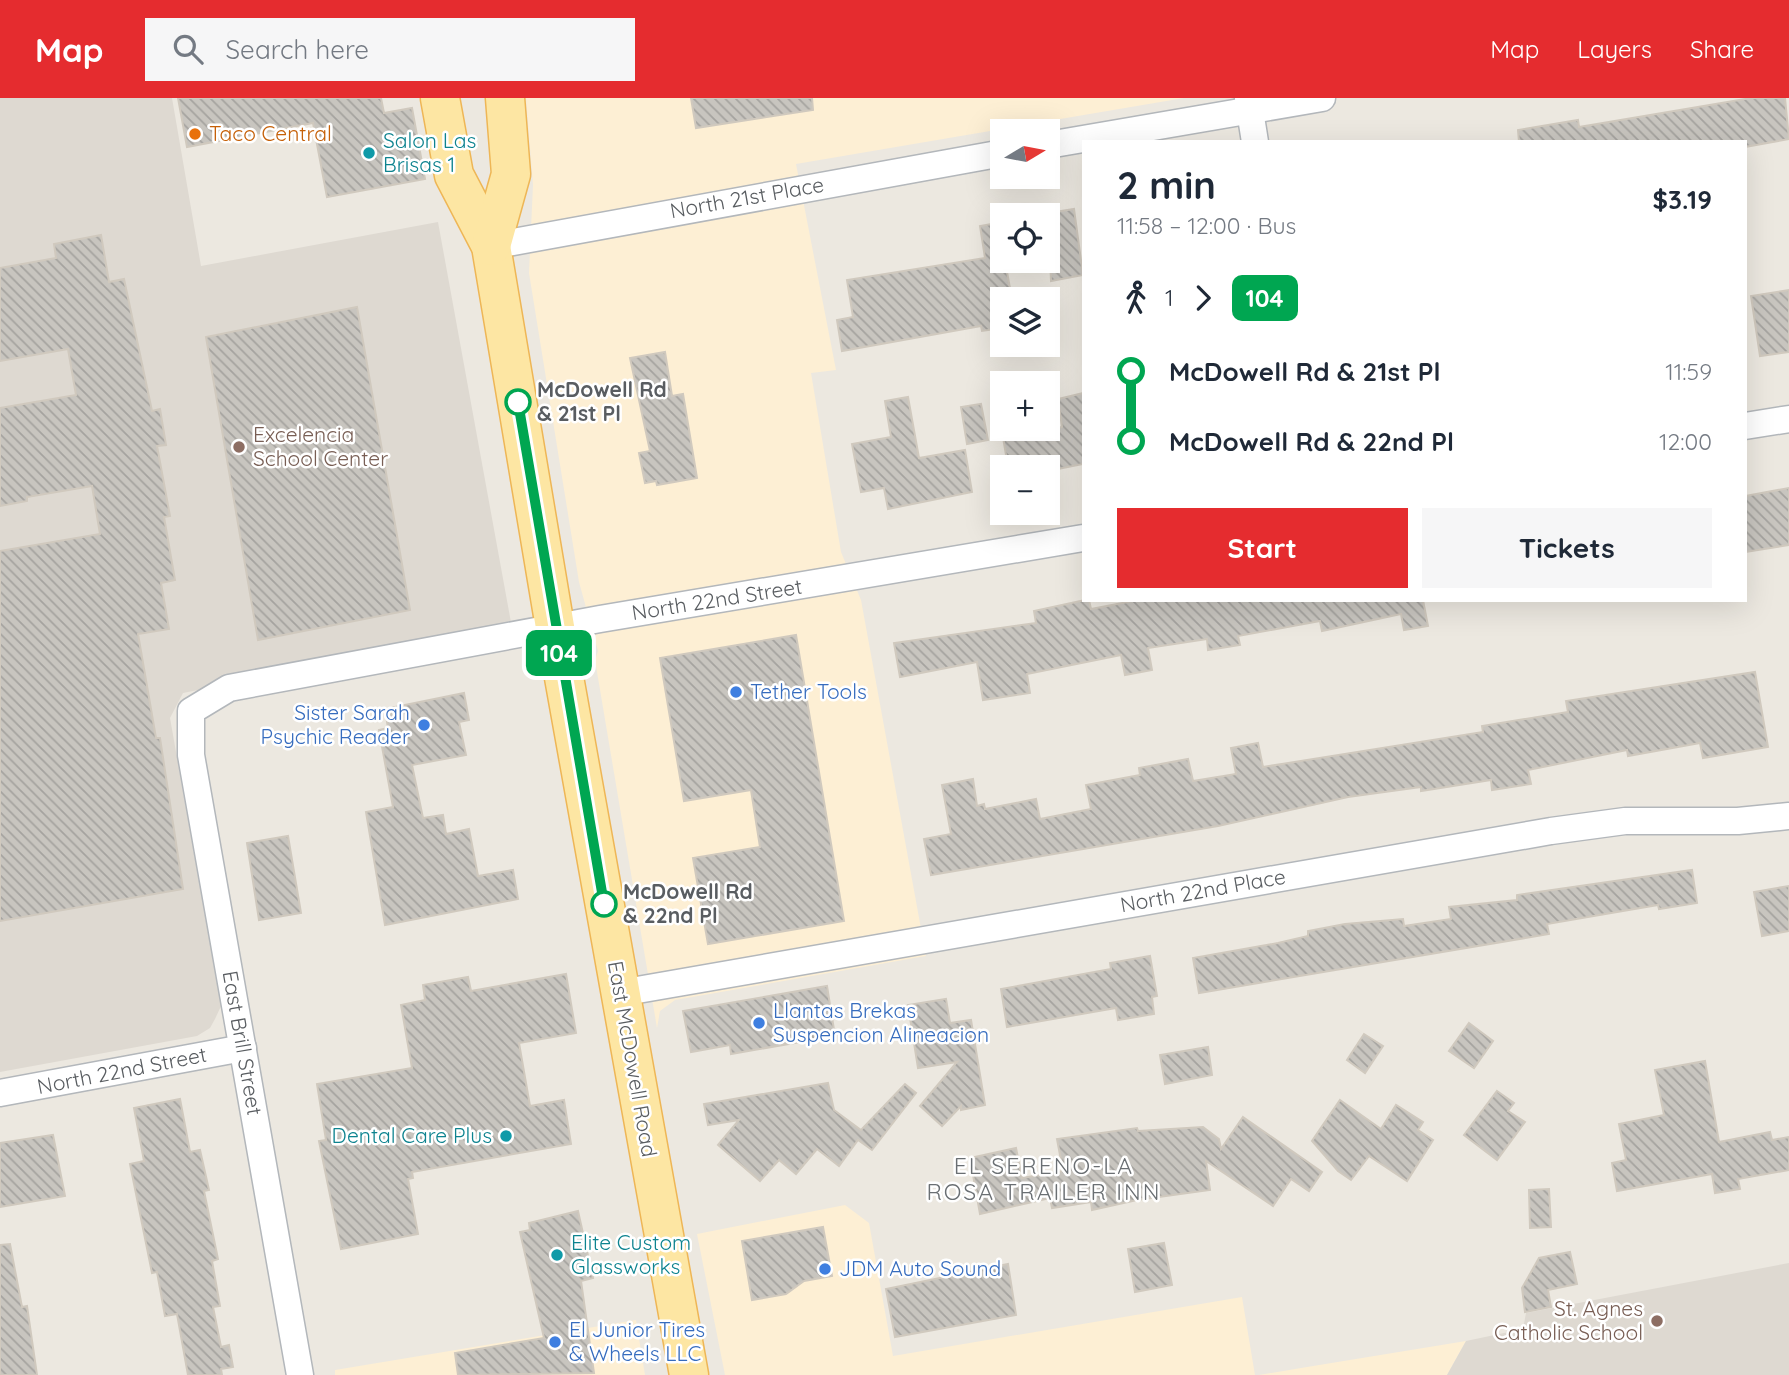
<!DOCTYPE html>
<html lang="en">
<head>
<meta charset="utf-8">
<style>
  :root { --surface:#fff; --page:#f6f6f7; --text:#1f2937; --muted:#747a83; --accent:#e52c2f }
  body { margin:0; font-family:Quicksand,sans-serif; background:var(--page); color:var(--text); height:100vh; display:flex; flex-direction:column; font-size:26px; white-space:nowrap }
  * { box-sizing:border-box; margin:0 }
  p { font-size:23px; color:var(--muted) }
  .icon { flex:none; width:38px; height:38px; fill:none; stroke:currentColor; stroke-width:2; stroke-linecap:round; stroke-linejoin:round }
  .map { position:relative; flex:1; overflow:hidden }
  .panel { position:absolute; left:1082px; top:42px; width:665px; height:462px; display:flex; flex-direction:column; background:var(--surface); border-radius:0px; box-shadow:0 7px 28px #0002 }
  .panel>* { flex:none }
  .badge { padding:0 14px; border-radius:10px; font-size:24px; line-height:46px }
  .needle { width:46px; rotate:80deg }
  .tools { position:absolute; left:990px; top:21px; display:grid; gap:14px }
  .tools a { display:grid; place-items:center; width:70px; height:70px; border-radius:0px; background:var(--surface); box-shadow:0 7px 28px #0002; font-size:35px }
  .map>.badge { position:absolute; translate:-50% -50%; box-shadow:0 0 0 4px #fff }
  .legs { display:flex; align-items:center; gap:10px; height:77px; padding:0 35px; font-size:23px }
  .legs p { margin-inline-start:auto }
  .headline { display:flex; align-items:center; justify-content:space-between; height:119px; padding:0 35px }
  h1 { font-size:38px; font-weight:700; line-height:52px }
  .cta { display:flex; gap:14px; margin-top:auto; padding:14px 35px }
  .cta a { flex:1; height:80px; border-radius:0px; background:var(--accent); color:#fff; font-size:28px; font-weight:700; line-height:80px; text-align:center }
  .cta a+a { background:var(--page); color:var(--text) }
  ul { padding:0 35px; list-style:none }
  li { display:flex; align-items:center; gap:24px; height:70px; font-size:26px }
  li i { display:grid; place-items:center; width:10px; height:100%; margin:0 9px; background:currentColor }
  li i::after { content:''; width:18px; height:18px; margin:-9px; border:5px solid; border-radius:50%; background:var(--surface) }
  li p { margin-inline-start:auto }
  li:first-child i { background:linear-gradient(#0000 50%,currentColor 0) }
  li:last-child i { background:linear-gradient(currentColor 50%,#0000 0) }
  header { display:flex; align-items:center; gap:42px; box-sizing:border-box; height:98px; padding:0 35px; background:var(--accent); color:#fff }
  header strong { font-size:33px }
  nav { display:flex; gap:38px; margin-inline-start:auto; font-size:24px }
  .search { width:490px; height:63px; background:var(--page); display:flex; align-items:center; gap:18px; box-sizing:border-box; padding:0 24px; border-radius:0px; color:var(--muted); font-size:26px }
  .map>svg:first-child { display:block }
  .commercial { fill:#fdefd4 }
  .education { fill:#ded9d1 }
  .building { fill:url(#building-back-hatch); stroke:#d0c9be; stroke-width:2 }
  .lines { fill:none; stroke-linecap:round; stroke-linejoin:round }
  .minor-casing { stroke:#b3b7bb; stroke-width:29 }
  .primary-casing { stroke:#eeb656; stroke-width:41 }
  .minor { stroke:#fff; stroke-width:26 }
  .primary { stroke:#fde6a3; stroke-width:38 }
  .line-1-casing { stroke:#fff; stroke-width:16 }
  .line-1 { stroke:#00a651; stroke-width:10 }
  .food-dot { fill:#e8710a; stroke:#fff; stroke-width:2.5 }
  .culture-dot { fill:#0f9aa8; stroke:#fff; stroke-width:2.5 }
  .stop-1-dot { fill:#fff; stroke:#00a651; stroke-width:3.5 }
  .education-dot { fill:#8d6e63; stroke:#fff; stroke-width:2.5 }
  .shop-dot { fill:#3f7fe0; stroke:#fff; stroke-width:2.5 }
  .labels { text-anchor:middle; stroke-width:5; stroke-linejoin:round; paint-order:stroke }
  .food-label { font-size:21px; fill:#c56008; stroke:#fff; text-anchor:start }
  .culture-label { font-size:21px; fill:#0d838f; stroke:#fff; text-anchor:start }
  .street-label { font-size:21px; fill:#595d61; stroke:#fff }
  .stop-label { font-size:21px; font-weight:bold; fill:#595d61; stroke:#fff; text-anchor:start }
  .education-label { font-size:21px; fill:#785e54; stroke:#fff; text-anchor:start }
  .shop-label { font-size:21px; fill:#366cbe; stroke:#fff; text-anchor:start }
  .neighbourhood-label { font-size:23px; letter-spacing:2px; fill:#6a6f73; stroke:#fff }
</style>
</head>
<body>
<header>
<strong>Map</strong>
<div class="search"><svg class="icon" aria-label="search" viewBox="0 0 24 24"><circle cx="10" cy="10" r="6"/><path d="M15 15l6 6"/></svg>Search here</div>
<nav><a>Map</a><a>Layers</a><a>Share</a></nav>
</header>
<div class="map">
<svg width="1789" height="1277" viewBox="0 0 1789 1277">
  <defs>
    <pattern id="building-back-hatch" width="6" height="6" patternUnits="userSpaceOnUse" patternTransform="scale(1.75)"><rect width="6" height="6" fill="#c8c5bf"/><path d="M-1 5l2 2M0 0l6 6M5-1l2 2" fill="none" stroke="#a5a39f"/></pattern>
  </defs>
  <rect width="100%" height="100%" fill="#ece8e0"/>
  <g class="commercial">
    <path d="M526,0h658l-388,66 40,206 -25,3 30,179 20,48 65,356 -251,44 -15,11 -3,17 -62,-368 3,-9 -19,-69 -50,-309 4,-88z"/>
    <path d="M845,1107l24,18 24,133 349,-59 13,78h-530l-28,-141z"/>
    <path d="M636,1222l9,55h-310v-5z"/>
    <path d="M1466,1243l-19,34h-188l48,-8z"/>
  </g>
  <g class="education">
    <path d="M0,0h172l29,168 237,-44 74,406 -329,65 -13,25 51,288 -6,13 -5,9 -13,8 -197,36z"/>
    <path d="M1789,1165v112h-342l19,-34 57,-12 3,-16z"/>
  </g>
  <g class="building">
    <path d="M178,0h203l3,15 28,-5 13,71 -98,18 -14,-74 -126,24z"/>
    <path d="M691,0h121l1,12 -117,18z"/>
    <path d="M1751,0h34l4,41 -44,8v-5h-226l-1,-12 60,-10 1,7z"/>
    <path d="M1074,111l9,66 -32,6 -3,-68z"/>
    <path d="M1003,124v39h2l7,38h-9v29l-21,3 -1,-5 -139,25 -5,-31 16,-3 -6,-37 138,-22 -5,-32z"/>
    <path d="M101,137l8,47 15,-3 28,132 8,-2 6,36 -9,1 13,70 -6,1 11,63 -14,3 8,46 -31,5 18,104h4l23,151 -183,32v-370l100,-17 -8,-48 -65,11v4l-27,5v-98l76,-13 -8,-46 -68,12v-93l56,-10 -2,-14z"/>
    <path d="M1789,192v62l-29,4 -9,-60z"/>
    <path d="M357,209l53,303 -152,30 -52,-303z"/>
    <path d="M665,254l7,44 11,-2 14,84 -40,7 -1,-4 -11,2 -6,-30 11,-2 -20,-93z"/>
    <path d="M1083,295v71l-35,7v-4h-40l-5,-30 59,-10 -4,-28z"/>
    <path d="M908,299l11,61 46,-8 7,42 -84,17 -4,-21 -23,4 -9,-48 39,-7 -6,-36z"/>
    <path d="M981,306l7,36 -21,4 -6,-37z"/>
    <path d="M1789,390v57l-44,7v-56z"/>
    <path d="M1085,502h4l2,9 47,-9h285l5,26 -24,4 -3,-16 -79,17 -2,-10 -82,15 2,9 -32,5 -1,-11 -59,9 4,22 -27,5 -4,-20 -94,19 3,19 -47,7 -6,-38 -77,15 -6,-34 142,-20 -2,-12z"/>
    <path d="M796,537l48,286 -136,23 -15,-86 67,-11 -9,-57 -67,11 -24,-143z"/>
    <path d="M1755,574l13,75 -65,11 -3,-15 -72,13 -1,-6 -99,20 3,14 -39,6 -1,-10 -70,11v-4l-73,10 -130,29 -287,49 -7,-36 27,-5 -9,-49 31,-6 4,27 7,-2 1,5 51,-10 4,20 51,-10 -5,-24 54,-10 -1,-7 49,-9 5,22 43,-7 -5,-26 27,-5 5,24 220,-35 -1,-6 86,-14 -2,-11z"/>
    <path d="M464,595l5,27 -10,2 7,33 -54,10 11,53 20,-3 3,19 23,-5 9,47 35,-6 5,29 -133,26 -19,-113 27,-5 -14,-77 9,-2 -3,-19z"/>
    <path d="M288,738l13,77 -42,7 -12,-77z"/>
    <path d="M1692,772l5,33 -38,6 -1,-4 -111,19 2,10 -350,59 -6,-35 85,-15 30,-7v-5l37,-7 58,-5 1,7 47,-7 -2,-12 68,-7v-5z"/>
    <path d="M1789,788v45l-27,5 -8,-44z"/>
    <path d="M1150,858l7,40 -5,1 2,17 -36,6 -2,-12 -109,19 -6,-38 110,-20 -1,-6z"/>
    <path d="M566,876l10,59 -57,10 11,63 34,-6 7,44 -159,28 1,6 -5,1 10,55 -77,15 -22,-108 7,-1 -9,-56 95,-16 -11,-63 24,-5 -2,-15 45,-8 3,14z"/>
    <path d="M827,888l8,50 -104,18 -1,-9 -39,7 -8,-41z"/>
    <path d="M946,901l4,24 21,-3 14,85 -24,5v-4l-19,20 -22,-20 37,-44 -39,6 -10,-63z"/>
    <path d="M1469,925l24,18 -19,27 -25,-17z"/>
    <path d="M1364,936l19,12 -18,27 -18,-13z"/>
    <path d="M1208,949l4,28 -47,9 -5,-29z"/>
    <path d="M1705,963l14,81 51,-10 2,8 17,-3v33l-51,9 2,10 -25,4 -3,-19 -95,17 -5,-28 14,-3 -7,-36 45,-9 -9,-45z"/>
    <path d="M828,985l6,27 27,20 44,-46 11,9 -44,57 -14,-10 -19,26 -22,-17 -21,25 -17,-14 -19,21 -42,-36 21,-25 -31,5 -4,-21z"/>
    <path d="M1497,993l17,12 -6,8 17,11 -28,38 -33,-25z"/>
    <path d="M180,1001l10,53 10,-2 9,40 -5,1 14,68 -6,2 8,45 -7,1 8,40 8,-2 4,22 -12,2 1,6h-34l-11,-61 -12,2 -8,-44 -5,1 -22,-109 14,-3 -10,-53z"/>
    <path d="M1340,1002l41,29 15,-24 27,17 -5,8 15,10 -26,41 -38,-25 -18,24 -13,-9 -26,-30z"/>
    <path d="M1243,1019l79,55 -13,19 -18,-12 -18,27 -67,-45 4,29 -73,10 -45,10 -1,-8 -39,6 -2,-10 -70,16 -10,-56 46,-10 6,30 41,-7 -6,-32 80,-11 1,3 65,-4 16,12 2,10z"/>
    <path d="M53,1037l12,61 -65,11v-64z"/>
    <path d="M1549,1091l2,38 -21,1 -1,-38z"/>
    <path d="M578,1113l15,67 -12,3 13,92 -136,2 -3,-22 89,-15 -24,-106 10,-2 -1,-7z"/>
    <path d="M823,1129l9,49 -28,5 -18,13 -34,6 -10,-59z"/>
    <path d="M1164,1145l8,42 -37,7 -7,-43z"/>
    <path d="M10,1146l12,63 5,-1 10,69h-37v-130z"/>
    <path d="M1570,1154l7,32 -29,6 3,17 -26,5 -3,-24 17,-30z"/>
    <path d="M1008,1166l8,51 -121,22 -9,-48z"/>
  </g>
  <g class="lines">
    <g class="minor-casing">
      <g id="minor">
        <path d="M1248,0l7,44"/>
        <path d="M1048,47l274,-47"/>
        <path d="M491,148l512,-93"/>
        <path d="M1745,328l44,-7"/>
        <path d="M620,895l931,-162 74,-10h113l51,-5"/>
        <path d="M0,995l243,-45"/>
        <path d="M300,1277l-109,-620v-44l38,-23 371,-69 483,-81"/>
      </g>
    </g>
    <g class="primary-casing">
      <g id="primary">
        <path d="M440,0l14,77 37,71 64,381 134,748"/>
        <path d="M491,148l20,-72 -6,-76"/>
      </g>
    </g>
    <use href="#minor" class="minor"/>
    <use href="#primary" class="primary"/>
  </g>
  <g class="lines">
    <g class="line-1-casing">
      <path id="line-1" d="M518,304l86,502"/>
    </g>
    <use href="#line-1" class="line-1"/>
  </g>
  <circle class="food-dot" cx="195" cy="36" r="7"/>
  <g class="culture-dot">
    <circle cx="369" cy="55" r="7"/>
    <circle cx="506" cy="1038" r="7"/>
    <circle cx="557" cy="1157" r="7"/>
  </g>
  <g class="stop-1-dot">
    <circle cx="518" cy="304" r="12"/>
    <circle cx="604" cy="806" r="12"/>
  </g>
  <g class="education-dot">
    <circle cx="239" cy="349" r="7"/>
    <circle cx="1657" cy="1223" r="7"/>
  </g>
  <g class="shop-dot">
    <circle cx="736" cy="594" r="7"/>
    <circle cx="424" cy="627" r="7"/>
    <circle cx="759" cy="925" r="7"/>
    <circle cx="825" cy="1171" r="7"/>
    <circle cx="555" cy="1244" r="7"/>
  </g>
  <g class="labels">
    <g class="food-label">
      <text x="209" y="43">Taco Central</text>
    </g>
    <g class="culture-label">
      <text x="383" y="50">Salon Las<tspan x="383" dy="24">Brisas 1</tspan></text>
      <text x="492" y="1045" text-anchor="end">Dental Care Plus</text>
      <text x="571" y="1152">Elite Custom<tspan x="571" dy="24">Glassworks</tspan></text>
    </g>
    <g class="street-label">
      <text transform="translate(747 100) rotate(-10)" y="7">North 21st Place</text>
      <text transform="translate(717 502) rotate(-9)" y="7">North 22nd Street</text>
      <text transform="translate(1203 793) rotate(-10)" y="7">North 22nd Place</text>
      <text transform="translate(242 945) rotate(80)" y="7">East Brill Street</text>
      <text transform="translate(632 961) rotate(80)" y="7">East McDowell Road</text>
      <text transform="translate(122 973) rotate(-11)" y="7">North 22nd Street</text>
    </g>
    <g class="stop-label">
      <text x="537" y="299">McDowell Rd<tspan x="537" dy="24">&amp; 21st Pl</tspan></text>
      <text x="623" y="801">McDowell Rd<tspan x="623" dy="24">&amp; 22nd Pl</tspan></text>
    </g>
    <g class="education-label">
      <text x="253" y="344">Excelencia<tspan x="253" dy="24">School Center</tspan></text>
      <text x="1643" y="1218" text-anchor="end">St. Agnes<tspan x="1643" dy="24">Catholic School</tspan></text>
    </g>
    <g class="shop-label">
      <text x="750" y="601">Tether Tools</text>
      <text x="410" y="622" text-anchor="end">Sister Sarah<tspan x="410" dy="24">Psychic Reader</tspan></text>
      <text x="773" y="920">Llantas Brekas<tspan x="773" dy="24">Suspencion Alineacion</tspan></text>
      <text x="839" y="1178">JDM Auto Sound</text>
      <text x="569" y="1239">El Junior Tires<tspan x="569" dy="24">&amp; Wheels LLC</tspan></text>
    </g>
    <g class="neighbourhood-label">
      <text x="1044" y="1076">EL SERENO-LA<tspan x="1044" dy="26">ROSA TRAILER INN</tspan></text>
    </g>
  </g>
</svg>
<div class="tools">
<a><svg class="needle" viewBox="-14 -14 28 28"><path d="M0-13l5 13h-10z" fill="#e53935"/><path d="M0 13l5-13h-10z" fill="#747a83"/></svg></a>
<a><svg class="icon" aria-label="locate" viewBox="0 0 24 24"><circle cx="12" cy="12" r="6"/><path d="M12 2v4M12 18v4M2 12h4M18 12h4"/></svg></a>
<a><svg class="icon" aria-label="layers" viewBox="0 0 24 24"><path d="M12 4l9 5-9 5-9-5zM3 14l9 5 9-5"/></svg></a>
<a>+</a>
<a>−</a>
</div>
<b class="badge" style="left:559px;top:555px;background:#00a651;color:#fff">104</b>
<section class="panel">
<div class="headline"><div><h1>2 min</h1><p>11:58 – 12:00 · Bus</p></div><b>$3.19</b></div>
<div class="legs"><svg class="icon" aria-label="walk" viewBox="0 0 24 24"><circle cx="13" cy="4" r="2"/><path d="M13 8l-2 6 4 7M11 14l-3 7M7 12l3-4h3l4 4"/></svg>1<svg class="icon" aria-label="forward" viewBox="0 0 24 24"><path d="M9 5l7 7-7 7"/></svg><b class="badge" style="background:#00a651;color:#fff">104</b></div>
<ul>
<li><i style="color:#00a651"></i><b>McDowell Rd &amp; 21st Pl</b><p>11:59</p></li>
<li><i style="color:#00a651"></i><b>McDowell Rd &amp; 22nd Pl</b><p>12:00</p></li>
</ul>
<div class="cta"><a>Start</a><a>Tickets</a></div>
</section>
</div>
</body>
</html>
